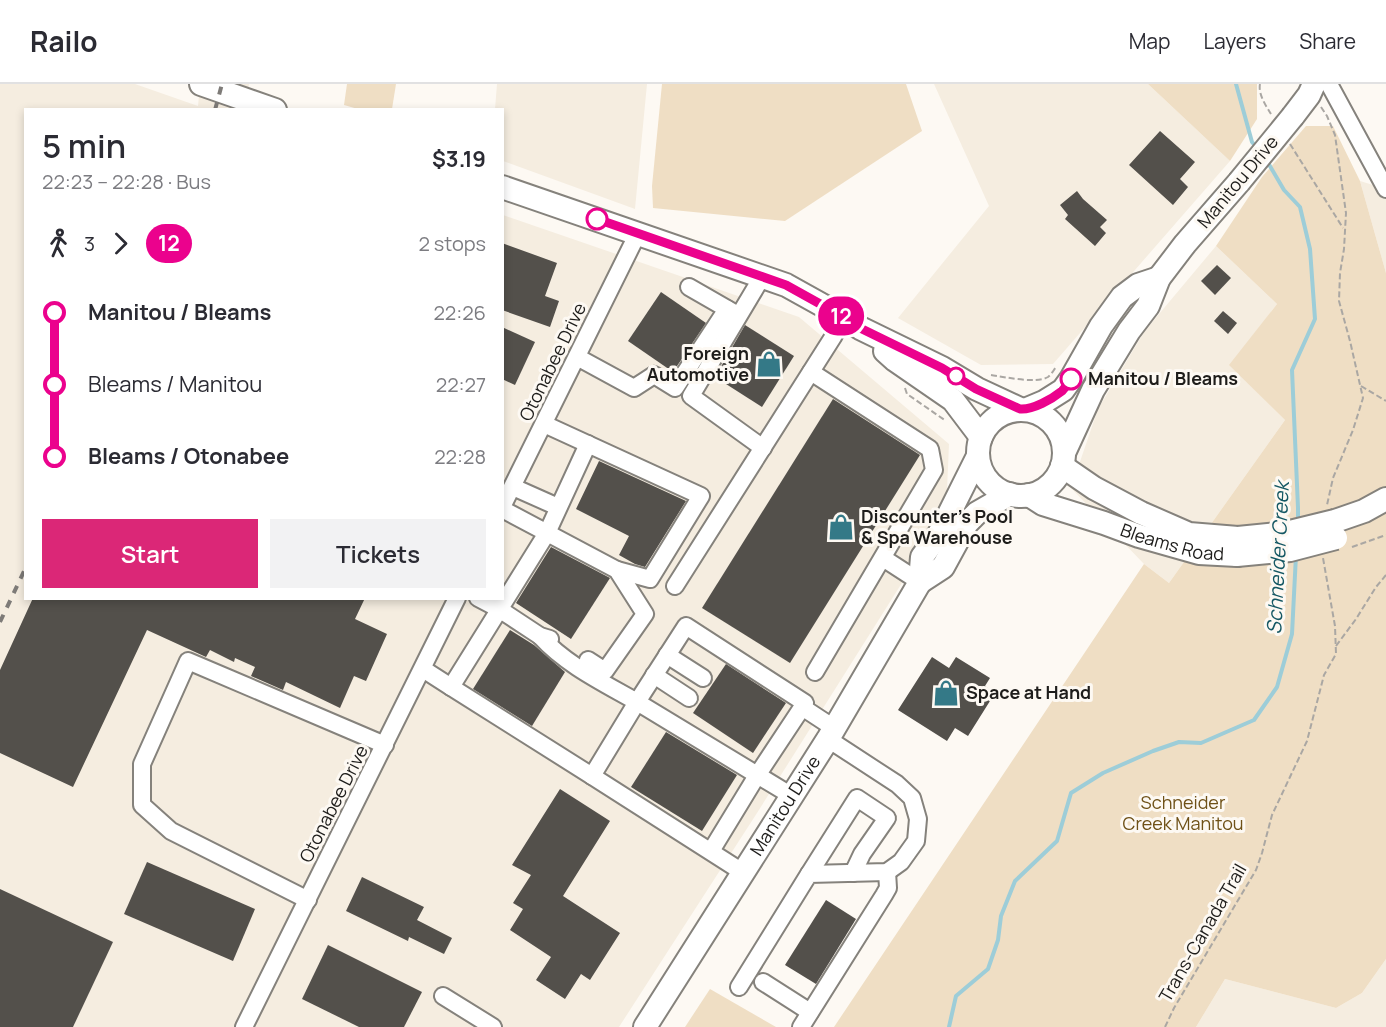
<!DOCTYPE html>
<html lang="en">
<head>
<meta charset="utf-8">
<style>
  :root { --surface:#fff; --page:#f2f2f3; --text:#2b2b33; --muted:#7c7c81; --line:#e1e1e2; --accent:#db2777 }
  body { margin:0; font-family:Manrope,sans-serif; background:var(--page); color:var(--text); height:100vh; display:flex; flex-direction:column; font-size:22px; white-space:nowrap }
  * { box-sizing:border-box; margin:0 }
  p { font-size:20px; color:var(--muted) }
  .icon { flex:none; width:33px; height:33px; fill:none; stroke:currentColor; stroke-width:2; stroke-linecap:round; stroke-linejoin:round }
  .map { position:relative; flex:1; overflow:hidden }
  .sheet { position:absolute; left:24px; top:24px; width:480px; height:492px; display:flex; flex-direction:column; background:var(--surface); border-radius:0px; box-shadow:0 3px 9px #0003 }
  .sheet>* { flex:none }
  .badge { padding:0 12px; border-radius:20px; font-size:21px; line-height:39px }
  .map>.badge { position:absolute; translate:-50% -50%; box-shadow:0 0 0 3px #fff }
  .legs { display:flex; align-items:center; gap:9px; height:66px; padding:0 18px; font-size:20px }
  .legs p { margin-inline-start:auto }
  .summary { display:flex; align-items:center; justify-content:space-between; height:102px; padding:0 18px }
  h1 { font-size:33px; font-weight:600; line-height:45px }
  .primary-button { display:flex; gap:12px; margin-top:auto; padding:12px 18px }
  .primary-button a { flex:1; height:69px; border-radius:0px; background:var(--accent); color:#fff; font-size:24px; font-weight:600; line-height:69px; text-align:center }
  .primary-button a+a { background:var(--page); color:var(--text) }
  ul { padding:0 18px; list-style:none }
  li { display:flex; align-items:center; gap:21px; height:72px; font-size:22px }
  li i { display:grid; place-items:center; width:9px; height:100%; margin:0 8px; background:currentColor }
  li i::after { content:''; width:15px; height:15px; margin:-8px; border:4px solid; border-radius:50%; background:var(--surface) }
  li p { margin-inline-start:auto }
  li:first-child i { background:linear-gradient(#0000 50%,currentColor 0) }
  li:last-child i { background:linear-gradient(currentColor 50%,#0000 0) }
  header { display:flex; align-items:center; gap:36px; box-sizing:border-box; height:84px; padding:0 30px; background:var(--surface); border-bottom:2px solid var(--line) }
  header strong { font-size:28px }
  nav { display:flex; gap:33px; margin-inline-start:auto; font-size:21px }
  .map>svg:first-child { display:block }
  .built { fill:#f5ede0 }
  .green { fill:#efdec4 }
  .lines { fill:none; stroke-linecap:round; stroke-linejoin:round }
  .stream { stroke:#9dcdd8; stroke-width:4 }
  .building { fill:#53504b }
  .minor-casing { stroke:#85827c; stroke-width:20 }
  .major-casing { stroke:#85827c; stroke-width:26 }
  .path { stroke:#aaa7a3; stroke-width:2; stroke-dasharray:6 3; stroke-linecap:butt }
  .minor { stroke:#fff; stroke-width:16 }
  .major { stroke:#fff; stroke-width:22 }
  .rail { stroke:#7e7b78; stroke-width:4; stroke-dasharray:8 8; stroke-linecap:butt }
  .major-bridge-casing { stroke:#85827c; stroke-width:26; stroke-linecap:butt }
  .major-bridge { stroke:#fff; stroke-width:22 }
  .line-1-casing { stroke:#fff; stroke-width:14 }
  .line-1 { stroke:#eb028d; stroke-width:9 }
  .stop-1-dot { fill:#fff; stroke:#eb028d; stroke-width:3 }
  .labels { text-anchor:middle; stroke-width:6; stroke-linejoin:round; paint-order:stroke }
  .street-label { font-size:18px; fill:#1e1d1b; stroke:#fdf9f3 }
  .poi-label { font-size:18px; font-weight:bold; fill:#1e1d1b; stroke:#fdf9f3; text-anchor:start }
  .stop-label { font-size:18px; font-weight:bold; fill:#1e1d1b; stroke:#fdf9f3; text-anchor:start }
  .park-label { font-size:18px; fill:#6f5117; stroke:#fdf9f3 }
  .water-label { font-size:20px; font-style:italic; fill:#155864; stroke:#fdf9f3 }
</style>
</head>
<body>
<header>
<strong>Railo</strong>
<nav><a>Map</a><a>Layers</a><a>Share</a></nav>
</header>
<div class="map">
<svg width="1386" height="943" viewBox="0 0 1386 943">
  <rect width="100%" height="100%" fill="#fdf9f3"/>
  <g class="built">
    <path d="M0,0h135l63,22 2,-22h49l-3,25 -220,1v488h476l1,-383 296,102 150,127 -3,69 -189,300 -138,214h-619z"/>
    <path d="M497,0h150l-12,125 -132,-48 -1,-51 -7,-1z"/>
    <path d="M934,0h214l82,77 -177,203 -72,1 -83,-47 91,-112z"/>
    <path d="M1360,97l26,8v84z"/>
    <path d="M1216,162l61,58 -47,61 55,55 -116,163 -25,-19 -73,-76 27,-79 46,-77z"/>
    <path d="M1386,875v68h-190l29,-48 111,29 26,-15z"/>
  </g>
  <g class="green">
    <path d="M347,0h49l-4,25h-34l-14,-4z"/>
    <path d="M662,0h244l16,47 -137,90 -132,-13 -1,-22z"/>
    <path d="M1148,0h109v35l-27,42z"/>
    <path d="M1306,42h27l27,55 26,92v686l-24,34 -26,15 -111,-29 -29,48h-362l310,-463 25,19 116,-163 -56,-55 48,-61 -61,-58 46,-69z"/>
    <path d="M710,905l66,38h-91z"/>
  </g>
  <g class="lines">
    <g class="stream">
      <path d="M1236,0l16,58 5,6"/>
      <path d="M1267,77l17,29 16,17 10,42 5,70 -23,51 6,138v16"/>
      <path d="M949,943l7,-31 32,-27 10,-29 3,-24 14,-35 42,-40 14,-48 32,-20 50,-22 26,-9 22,1 53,-23 23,-33 15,-53 4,-79"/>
    </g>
  </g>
  <g class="building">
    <path d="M1160,47l35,31 -15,17 8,8 -15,18 -44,-40z"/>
    <path d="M1077,107l6,8 24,21 -7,7 6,6 -11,13 -30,-27 3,-4 -8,-10z"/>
    <path d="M502,159l55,20 -12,33 14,5 -9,26 -48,-17z"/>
    <path d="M1217,181l14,13 -16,17 -14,-14z"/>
    <path d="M661,208l45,31 -33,49 -45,-31z"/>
    <path d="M1223,227l14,12 -9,11 -14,-13z"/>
    <path d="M745,241l49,31 -32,51 -47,-30z"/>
    <path d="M502,243l33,15 -20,43 -13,-6z"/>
    <path d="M833,315l87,56 -130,208 -88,-55z"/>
    <path d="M599,377l87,40 -41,66 -10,-3 -16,-9 10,-19 -53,-27z"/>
    <path d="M551,463l59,31 -39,61 -55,-36z"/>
    <path d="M33,514h332l-10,21 32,15 -21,47 -12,-5 -14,32 -54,-26 -3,8 -32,-14 4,-9 -20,-9 -1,4 -24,-12 -4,7 -59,-27 -74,157 -73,-34v-83z"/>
    <path d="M510,546l24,15 31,27 -33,54 -59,-37z"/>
    <path d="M932,573l17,11 7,-11 34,21 -5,8 10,7 -27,43 -13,-8 -8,13 -49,-31z"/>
    <path d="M726,580l60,39 -33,50 -60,-40z"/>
    <path d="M666,648l71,43 -35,56 -71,-44z"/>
    <path d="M560,705l50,32 -47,75 57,37 -30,47 -9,-6 -16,25 -29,-19 15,-23 -41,-27 13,-21 -10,-6 18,-28 -19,-10z"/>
    <path d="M147,778l108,47 -22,52 -109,-47z"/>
    <path d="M362,793l62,30 -7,13 35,18 -8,16 -35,-17 -1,4 -62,-30z"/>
    <path d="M0,805l113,53 -40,85h-73z"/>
    <path d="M826,816l30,19 -40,65 -31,-19z"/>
    <path d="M328,861l94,47 -18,35h-45l-57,-28z"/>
  </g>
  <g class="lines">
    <g class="minor-casing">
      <g id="minor">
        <path d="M1329,0l57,105"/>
        <path d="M762,193l-71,119 72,52"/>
        <path d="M689,203l47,27"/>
        <path d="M577,273l57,31 20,-13 21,13 52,-79"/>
        <path d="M811,288l119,77 4,21 -119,202"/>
        <path d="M544,340l157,72 -51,83 -33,-9"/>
        <path d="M588,360l-41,89 -96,154 141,89"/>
        <path d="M513,403l45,20"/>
        <path d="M502,423l136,-274"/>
        <path d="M502,425l115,61 28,44 -40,57 -17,-11"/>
        <path d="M883,474l37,24"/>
        <path d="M675,502l158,-249 10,-19"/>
        <path d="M478,514l21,11 41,27 10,3"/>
        <path d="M540,552c26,29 64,47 97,66l49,-76 119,77 -47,71 -47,77"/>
        <path d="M667,571l36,23"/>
        <path d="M423,585l28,18"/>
        <path d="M654,591l35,23"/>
        <path d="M802,623l32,21"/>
        <path d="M744,789l-152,-97 45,-74 155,94"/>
        <path d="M809,790l48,-76 30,20 -25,36 -9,19"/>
        <path d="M308,816l-137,-69 -29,-26v-41l46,-103 197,84"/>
        <path d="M763,898l47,30"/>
        <path d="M739,903l70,-113 78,-2 14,-10 15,-21 2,-22 -6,-21 -15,-14 -69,-45"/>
        <path d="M443,912l50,31"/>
        <path d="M244,943l213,-429"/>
        <path d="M801,943l83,-132 4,-7 -1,-16"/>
      </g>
    </g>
    <g class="major-casing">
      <g id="major">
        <path d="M201,0l74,26"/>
        <path d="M1293,32l16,-21 5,-11"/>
        <path d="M502,103l284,98 45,25 29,18 82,40 35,21 43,20"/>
        <path d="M885,267l10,9 58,40 28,37"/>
        <circle cx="1021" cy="369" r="43"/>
        <path d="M1025,326l19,-8 19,-12 8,-11 30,-53 21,-29 16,-12 21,-7"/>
        <path d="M1064,369l29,-63 36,-59 19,-25 11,-28 26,-34 54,-62"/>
        <path d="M1062,382l32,22 47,25 48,21 49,4"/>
        <path id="s1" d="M1029,411l14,9 61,19 35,13 60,17 38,2"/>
        <path d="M1335,437l29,-10 22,-12"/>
        <path d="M920,498l23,-15 24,-44 10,-10 33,-19"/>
        <path id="s2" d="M645,943l183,-288 92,-157 2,-25 17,-23 39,-78"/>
      </g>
    </g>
    <g class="path">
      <path d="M1260,0c-2,10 6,22 11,30"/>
      <path d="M1321,23l6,9 8,19 11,78 -2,36 -4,24 -1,28 11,40 13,57 -10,32 -20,48 -6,27"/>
      <path d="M1290,60l53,84"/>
      <path d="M991,291c14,2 45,9 57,2 4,-3 6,-8 9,-11"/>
      <path d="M1361,302l25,15"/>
      <path d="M905,304l2,6 39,27"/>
      <path d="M1352,463l34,-12"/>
      <path d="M1336,562l20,-27 20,-32 10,-12"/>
      <path d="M1165,943l9,-19 82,-138 6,-17 10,-38 35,-74 17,-66 12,-21 -1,-28 -12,-68"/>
    </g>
    <use href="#minor" class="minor"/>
    <use href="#major" class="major"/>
    <g class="rail">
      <path d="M215,26l7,-26"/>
      <path d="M0,538l26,-55"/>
    </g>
    <g class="major-bridge-casing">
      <g id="major-bridge">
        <path d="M1239,98l54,-66"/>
        <path d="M1238,454l48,-5 49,-12"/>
        <path d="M1237,471l53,-5 46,-12"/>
      </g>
    </g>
    <use href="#major-bridge" class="major-bridge"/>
  </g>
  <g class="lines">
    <g class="line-1-casing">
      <path id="line-1" d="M597,135l189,66 45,25 29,18 82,40 34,21 44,20c13,1 32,-10 42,-18 3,-3 6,-8 9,-12"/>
    </g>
    <use href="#line-1" class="line-1"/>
  </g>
  <defs>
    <g id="shop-bare" transform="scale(2.07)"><path d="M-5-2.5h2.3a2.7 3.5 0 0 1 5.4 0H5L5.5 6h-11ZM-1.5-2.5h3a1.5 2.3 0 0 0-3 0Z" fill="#347987" stroke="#fdf9f3" stroke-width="2.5" paint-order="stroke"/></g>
  </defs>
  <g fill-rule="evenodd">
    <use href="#shop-bare" x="769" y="280"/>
    <use href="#shop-bare" x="841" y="443"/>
    <use href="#shop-bare" x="946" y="609"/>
  </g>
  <g class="stop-1-dot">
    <circle cx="597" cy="135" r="10"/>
    <circle cx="956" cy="292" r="8"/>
    <circle cx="1071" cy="295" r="10"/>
  </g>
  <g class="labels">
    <g class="street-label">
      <text transform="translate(1238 98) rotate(-50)" y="6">Manitou Drive</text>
      <text transform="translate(553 278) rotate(-64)" y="6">Otonabee Drive</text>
      <text dy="6" stroke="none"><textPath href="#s1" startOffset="152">Bleams Road</textPath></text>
      <text transform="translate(334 720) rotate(-63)" y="6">Otonabee Drive</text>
      <text dy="6" stroke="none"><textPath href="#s2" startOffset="262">Manitou Drive</textPath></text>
      <text transform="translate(1203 849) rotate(-60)" y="6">Trans-Canada Trail</text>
    </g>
    <g class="poi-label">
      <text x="749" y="276" text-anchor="end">Foreign<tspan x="749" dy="21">Automotive</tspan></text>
      <text x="861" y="439">Discounter's Pool<tspan x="861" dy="21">&amp; Spa Warehouse</tspan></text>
      <text x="966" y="615">Space at Hand</text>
    </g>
    <g class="stop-label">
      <text x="1088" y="301">Manitou / Bleams</text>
    </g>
    <g class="park-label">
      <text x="1183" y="725">Schneider<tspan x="1183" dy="21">Creek Manitou</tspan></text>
    </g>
    <g class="water-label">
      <text transform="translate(1278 474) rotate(-87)" y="7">Schneider Creek</text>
    </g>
  </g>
</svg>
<b class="badge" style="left:841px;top:232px;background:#eb028d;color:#fff">12</b>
<section class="sheet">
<div class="summary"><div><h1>5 min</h1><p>22:23 – 22:28 · Bus</p></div><b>$3.19</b></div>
<div class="legs"><svg class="icon" aria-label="walk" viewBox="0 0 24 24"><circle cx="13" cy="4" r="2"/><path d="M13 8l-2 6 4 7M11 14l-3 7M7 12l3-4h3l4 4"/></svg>3<svg class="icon" aria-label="forward" viewBox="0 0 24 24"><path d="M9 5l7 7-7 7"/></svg><b class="badge" style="background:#eb028d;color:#fff">12</b><p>2 stops</p></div>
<ul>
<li><i style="color:#eb028d"></i><b>Manitou / Bleams</b><p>22:26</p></li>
<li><i style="color:#eb028d"></i><span>Bleams / Manitou</span><p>22:27</p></li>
<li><i style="color:#eb028d"></i><b>Bleams / Otonabee</b><p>22:28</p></li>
</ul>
<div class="primary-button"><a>Start</a><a>Tickets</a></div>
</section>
</div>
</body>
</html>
